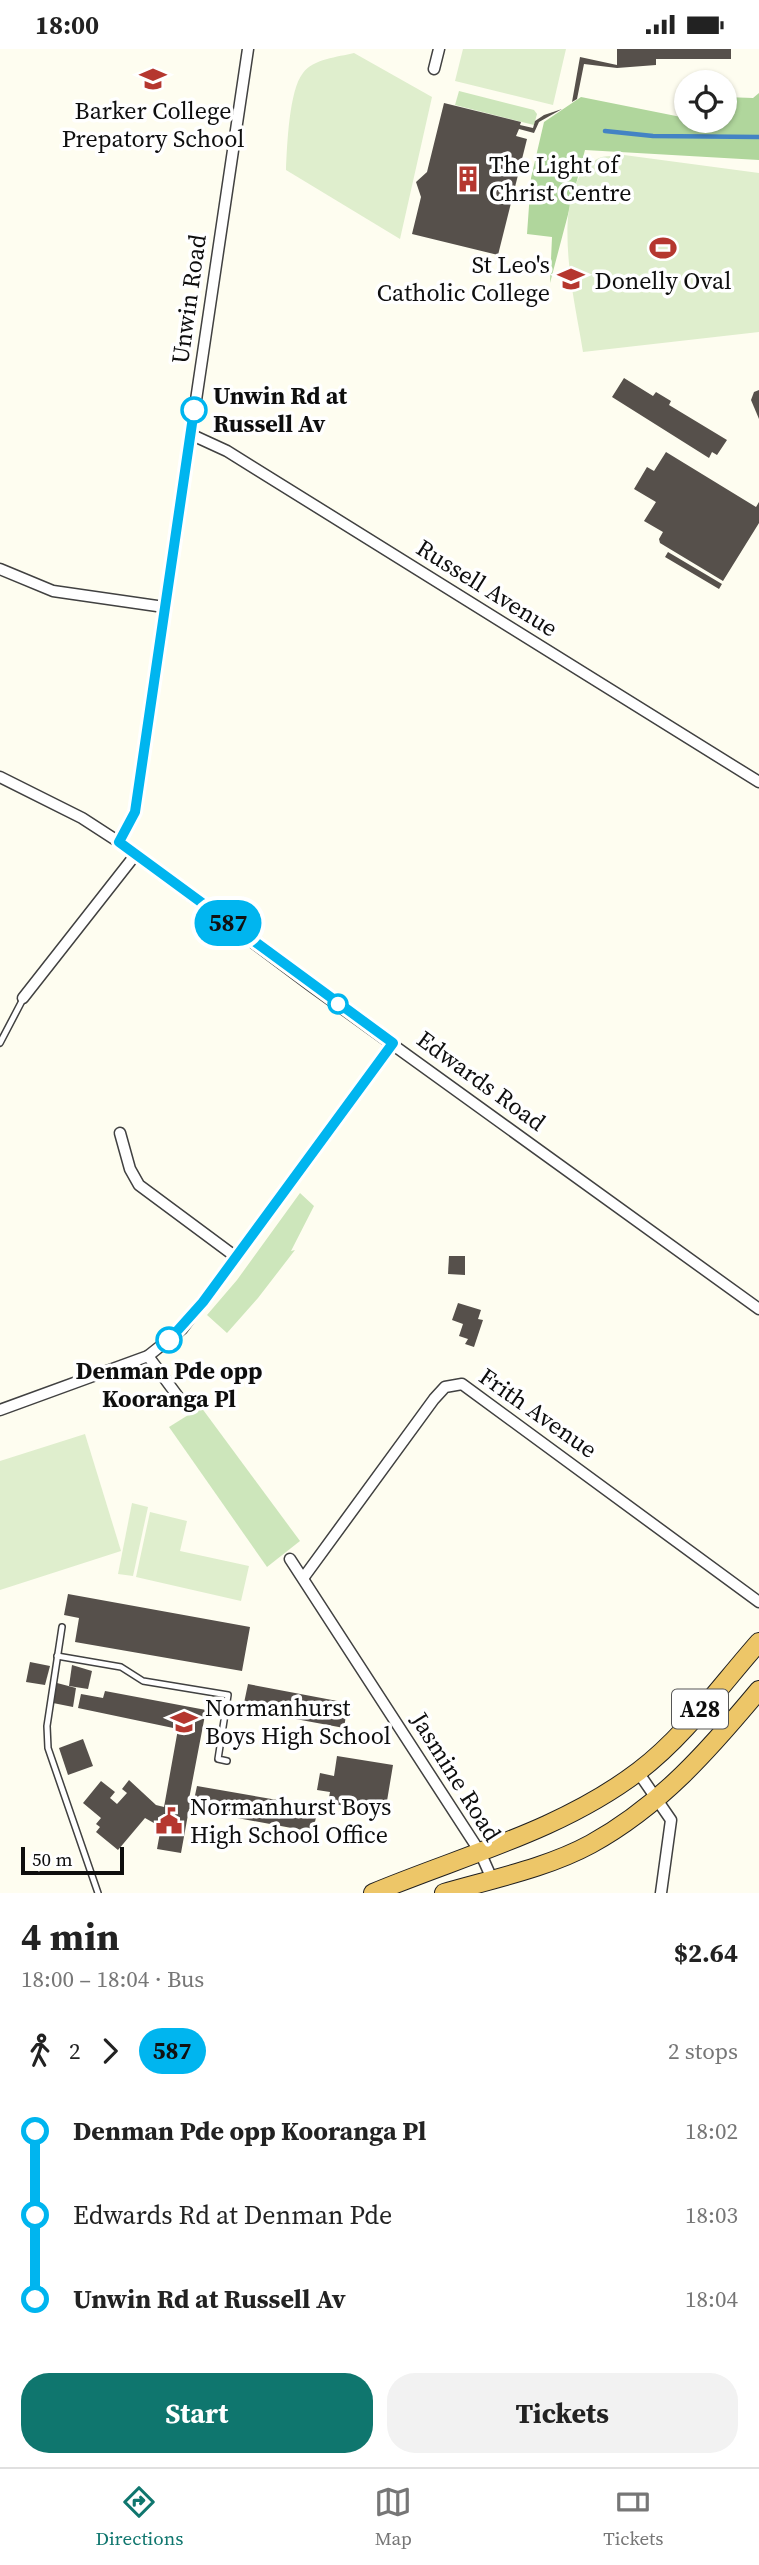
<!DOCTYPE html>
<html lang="en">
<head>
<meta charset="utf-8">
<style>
  :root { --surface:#fff; --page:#f2f2f2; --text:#222; --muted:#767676; --line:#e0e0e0; --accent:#0f766e }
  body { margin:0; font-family:"Source Serif 4",serif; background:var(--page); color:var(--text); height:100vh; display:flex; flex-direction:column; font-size:26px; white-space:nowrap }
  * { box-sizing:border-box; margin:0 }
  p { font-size:23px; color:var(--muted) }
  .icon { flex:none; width:38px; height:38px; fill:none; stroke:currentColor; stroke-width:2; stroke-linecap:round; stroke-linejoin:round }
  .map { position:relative; height:1844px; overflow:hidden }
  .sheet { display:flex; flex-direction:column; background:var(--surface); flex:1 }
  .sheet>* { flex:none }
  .badge { padding:0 14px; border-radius:23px; font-size:24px; line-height:46px }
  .controls { position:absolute; left:674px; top:21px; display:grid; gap:14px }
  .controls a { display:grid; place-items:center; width:63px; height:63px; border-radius:50%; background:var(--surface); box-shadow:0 2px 5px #0004; font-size:35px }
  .scale { position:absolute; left:21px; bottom:18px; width:103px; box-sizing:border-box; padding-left:7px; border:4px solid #0e0e0e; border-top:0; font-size:19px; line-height:24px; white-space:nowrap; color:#0e0e0e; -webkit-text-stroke:5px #fff; paint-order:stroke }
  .map>.badge { position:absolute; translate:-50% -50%; box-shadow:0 0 0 4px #fff }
  .legs { display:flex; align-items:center; gap:10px; height:77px; padding:0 21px; font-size:23px }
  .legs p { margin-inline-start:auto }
  .headline { display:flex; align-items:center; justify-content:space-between; height:119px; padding:0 21px }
  h1 { font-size:38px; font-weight:700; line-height:52px }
  .action { display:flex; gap:14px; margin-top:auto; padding:14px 21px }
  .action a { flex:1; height:80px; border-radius:28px; background:var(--accent); color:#fff; font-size:28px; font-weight:700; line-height:80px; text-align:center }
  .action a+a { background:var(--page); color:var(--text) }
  ul { padding:0 21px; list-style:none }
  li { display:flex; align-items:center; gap:24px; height:84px; font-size:26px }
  li i { display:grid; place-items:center; width:10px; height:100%; margin:0 9px; background:currentColor }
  li i::after { content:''; width:18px; height:18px; margin:-9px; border:5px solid; border-radius:50%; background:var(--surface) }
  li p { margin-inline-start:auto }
  li:first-child i { background:linear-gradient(#0000 50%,currentColor 0) }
  li:last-child i { background:linear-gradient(currentColor 50%,#0000 0) }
  .status { display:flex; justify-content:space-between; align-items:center; height:49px; padding:0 35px; background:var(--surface); direction:ltr }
  .status svg { height:19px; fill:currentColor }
  .tab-bar { display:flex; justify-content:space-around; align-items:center; height:98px; border-top:2px solid var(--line); background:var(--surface); font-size:19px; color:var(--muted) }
  .tab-bar a { display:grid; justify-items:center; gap:4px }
  .tab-bar .selected { color:var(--accent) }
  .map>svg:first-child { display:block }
  .green { fill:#cde6bb }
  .forest { fill:#b0d69c }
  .pitch { fill:#dfeecd }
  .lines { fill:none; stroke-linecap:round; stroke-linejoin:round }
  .stream { stroke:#4383c4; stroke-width:4.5 }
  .building { fill:#56504b }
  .service-casing { stroke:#414141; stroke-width:8 }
  .minor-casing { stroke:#414141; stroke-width:13 }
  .trunk-casing { stroke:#1f1f1f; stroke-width:20 }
  .service { stroke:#fff; stroke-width:5 }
  .minor { stroke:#fff; stroke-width:10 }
  .trunk { stroke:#edc668; stroke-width:18 }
  .line-1-casing { stroke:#fff; stroke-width:16 }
  .line-1 { stroke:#00b5ef; stroke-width:10 }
  .stop-1-dot { fill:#fff; stroke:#00b5ef; stroke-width:3.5 }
  .labels { text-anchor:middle; stroke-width:7; stroke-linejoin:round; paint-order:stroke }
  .shield { fill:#fff; stroke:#565656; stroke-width:2 }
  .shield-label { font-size:23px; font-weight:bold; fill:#0e0e0e }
  .poi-label { font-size:24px; fill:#0e0e0e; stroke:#fff; text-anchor:start }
  .street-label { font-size:24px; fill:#0e0e0e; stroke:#fff }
  .stop-label { font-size:24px; font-weight:bold; fill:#0e0e0e; stroke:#fff; text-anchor:start }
</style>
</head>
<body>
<div class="status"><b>18:00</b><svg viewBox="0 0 49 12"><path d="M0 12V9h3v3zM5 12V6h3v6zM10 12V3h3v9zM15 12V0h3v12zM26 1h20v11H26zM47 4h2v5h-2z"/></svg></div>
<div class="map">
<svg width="759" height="1844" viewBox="0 0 759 1844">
  <rect width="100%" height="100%" fill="#fefdf0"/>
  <g class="green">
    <path d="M459,42l75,19 3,4 -3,11 -79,-20z"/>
    <path d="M300,1144l14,13 -23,45 4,-1 -37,48 -31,35 -20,-18 30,-35z"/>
    <path d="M201,1358l99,134 -33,26 -98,-140z"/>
  </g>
  <path class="forest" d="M759,44v67l-174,-10 -35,133 2,-46 -25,-3 4,-56 13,-56 37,-25 105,21v3h38l1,-24 28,1z"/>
  <g class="pitch">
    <path d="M463,0h103l-13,56 -98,-24z"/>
    <path d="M354,4l78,44 -32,142 -114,-69c1,-23 3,-80 17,-97 10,-14 35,-16 51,-20z"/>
    <path d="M624,106l135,18v159l-176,20c-7,-48 -38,-163 14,-193 7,-4 19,-3 27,-4z"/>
    <path d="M85,1385l36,117 -121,39v-129z"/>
    <path d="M132,1454l16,4 -15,69 -15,-2z"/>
    <path d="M150,1463l37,9 -7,30 69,15 -8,35 -105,-24z"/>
  </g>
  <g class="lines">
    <path class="stream" d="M605,82l48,5 106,1"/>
  </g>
  <g class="building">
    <path d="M617,0h114v10h-75v6l-39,3 -33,-4 -7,35 -5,3 8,-45 37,8z"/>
    <path d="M444,54l77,19 -1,3 13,3 2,-7 9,-6 18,-6 -23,13 -5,11 -15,-4 -3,7 11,3 -29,116 -86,-21 9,-37 -5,-15 11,-10z"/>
    <path d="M624,329l29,18 3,-4 15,9 -2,4 58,35 -10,15 -5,-3 -3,6 -97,-61z"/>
    <path d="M759,341v29l-8,-19 3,-8z"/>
    <path d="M666,403l90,55 3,-5v21l-36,58 -63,-38 -1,-4 4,-7 -19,-11 12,-19 -22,-13 13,-22 7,4z"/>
    <path d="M668,503l54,32 -3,5 -54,-32z"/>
    <path d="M449,1207h16v19l-17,-1z"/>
    <path d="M458,1254l23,7 -3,9 5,1 -9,27 -9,-3 3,-5 -9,-3 4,-12 -11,-4z"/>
    <path d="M68,1545l182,33 -8,44 -167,-29 4,-24 -15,-3z"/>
    <path d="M30,1613l20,4 -5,19 -19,-3z"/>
    <path d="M72,1616l20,6 -4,18 -19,-3z"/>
    <path d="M57,1634l19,5 -3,19 -20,-4z"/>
    <path d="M248,1635l100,19 -4,25 -91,-17 1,-6 -10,-2z"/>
    <path d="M105,1642l101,19 -17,89 5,1 3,-14 121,21 -5,25 -124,-23 -8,44 -24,-4 4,-22 -16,-9 -27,32 -22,-18 4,-5 -4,-3 5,-6 -18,-15 18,-22 14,11 -5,6 7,6 10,-11 -5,-4 7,-9 27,25 8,2 14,-78 -100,-21 3,-14 22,4z"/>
    <path d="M83,1690l10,27 -25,9 -9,-27z"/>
    <path d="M337,1707l56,9 -8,48 -57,-10 2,-11 -13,-2 3,-17 14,3z"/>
  </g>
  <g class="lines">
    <g class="service-casing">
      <g id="service">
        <path d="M0,994l23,-44"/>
        <path d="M62,1578l-15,99 1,22 50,145"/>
        <path d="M57,1607l64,11 22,14 85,14 -10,64 9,2"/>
      </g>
    </g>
    <g class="minor-casing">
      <g id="minor">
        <path d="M434,20l5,-20"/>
        <path d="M190,385l37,17 532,331"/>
        <path d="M0,520l53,22 111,16"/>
        <path d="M0,728l82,41 37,24 191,143 449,324"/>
        <path d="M119,793l16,-30 113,-763"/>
        <path d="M23,949l113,-144"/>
        <path d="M120,1084l10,36 9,16 97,72"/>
        <path d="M148,1307l34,46"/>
        <path d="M0,1361l148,-54 34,-27 211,-286"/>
        <path d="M290,1510l190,293 12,27"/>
        <path d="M304,1528l130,-178 11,-12 17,-3 297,218"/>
        <path d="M638,1723l33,48 -10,73"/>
      </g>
    </g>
    <g class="trunk-casing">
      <g id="trunk">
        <path d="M373,1844c91,-38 187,-62 266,-122 46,-35 82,-86 120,-129"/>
        <path d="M444,1844c48,-14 103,-25 147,-49 69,-38 118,-94 168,-154"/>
      </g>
    </g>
    <use href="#service" class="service"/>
    <use href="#minor" class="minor"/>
    <use href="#trunk" class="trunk"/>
  </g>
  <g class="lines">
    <g class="line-1-casing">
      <path id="line-1" d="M169,1291l34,-38 190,-259 -274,-201 16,-30 59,-402"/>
    </g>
    <use href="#line-1" class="line-1"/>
  </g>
  <defs>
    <g id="school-bare" transform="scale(2.1)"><path d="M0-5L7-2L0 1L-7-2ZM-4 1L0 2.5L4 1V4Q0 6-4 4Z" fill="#b5372f" stroke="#fff" stroke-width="2.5" paint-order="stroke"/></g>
    <g id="building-bare" transform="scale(2.1)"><path d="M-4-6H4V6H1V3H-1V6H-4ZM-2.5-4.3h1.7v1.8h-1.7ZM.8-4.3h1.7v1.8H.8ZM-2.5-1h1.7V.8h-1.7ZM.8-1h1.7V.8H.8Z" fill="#b5372f" stroke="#fff" stroke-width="2.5" paint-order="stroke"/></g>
    <g id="stadium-bare" transform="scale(2.1)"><path d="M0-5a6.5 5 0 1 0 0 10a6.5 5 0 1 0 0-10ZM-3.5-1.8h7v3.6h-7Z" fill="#b5372f" stroke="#fff" stroke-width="2.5" paint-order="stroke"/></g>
    <g id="civic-bare" transform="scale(2.1)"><path d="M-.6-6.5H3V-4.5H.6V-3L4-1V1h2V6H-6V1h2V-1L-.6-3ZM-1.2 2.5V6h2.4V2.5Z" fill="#b5372f" stroke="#fff" stroke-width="2.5" paint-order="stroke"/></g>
  </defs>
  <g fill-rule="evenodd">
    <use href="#school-bare" x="153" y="30"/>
    <use href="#building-bare" x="468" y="130"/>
    <use href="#stadium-bare" x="663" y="199"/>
    <use href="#school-bare" x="571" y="230"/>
    <use href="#school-bare" x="184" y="1673"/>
    <use href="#civic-bare" x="169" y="1772"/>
  </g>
  <g class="stop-1-dot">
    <circle cx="194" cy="361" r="12"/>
    <circle cx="338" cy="955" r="9"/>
    <circle cx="169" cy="1291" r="12"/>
  </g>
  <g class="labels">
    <rect class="shield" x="672" y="1640.5" width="56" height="39" rx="5"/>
    <g class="shield-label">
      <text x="700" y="1668">A28</text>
    </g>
    <g class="poi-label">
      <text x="153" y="70" text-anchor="middle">Barker College<tspan x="153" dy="28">Prepatory School</tspan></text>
      <text x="489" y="124">The Light of<tspan x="489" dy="28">Christ Centre</tspan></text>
      <text x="550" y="224" text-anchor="end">St Leo's<tspan x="550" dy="28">Catholic College</tspan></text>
      <text x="663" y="240" text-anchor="middle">Donelly Oval</text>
      <text x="205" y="1667">Normanhurst<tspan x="205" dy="28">Boys High School</tspan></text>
      <text x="190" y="1766">Normanhurst Boys<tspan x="190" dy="28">High School Office</tspan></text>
    </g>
    <g class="street-label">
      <text transform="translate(189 250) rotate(-82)" y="8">Unwin Road</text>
      <text transform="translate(487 539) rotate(32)" y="8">Russell Avenue</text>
      <text transform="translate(481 1032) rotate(36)" y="8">Edwards Road</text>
      <text transform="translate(538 1364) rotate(35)" y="8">Frith Avenue</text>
      <text transform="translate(456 1728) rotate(58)" y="8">Jasmine Road</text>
    </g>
    <g class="stop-label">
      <text x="213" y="355">Unwin Rd at<tspan x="213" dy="28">Russell Av</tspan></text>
      <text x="169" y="1330" text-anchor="middle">Denman Pde opp<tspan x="169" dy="28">Kooranga Pl</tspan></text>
    </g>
  </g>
</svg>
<div class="controls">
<a><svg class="icon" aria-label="locate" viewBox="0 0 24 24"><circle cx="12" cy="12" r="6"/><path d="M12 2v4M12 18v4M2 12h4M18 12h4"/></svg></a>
</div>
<div class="scale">50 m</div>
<b class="badge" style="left:228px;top:874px;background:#00b5ef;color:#111">587</b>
</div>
<section class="sheet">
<div class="headline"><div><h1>4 min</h1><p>18:00 – 18:04 · Bus</p></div><b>$2.64</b></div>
<div class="legs"><svg class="icon" aria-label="walk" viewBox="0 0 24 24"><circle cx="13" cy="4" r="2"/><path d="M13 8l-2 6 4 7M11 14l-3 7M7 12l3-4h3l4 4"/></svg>2<svg class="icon" aria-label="forward" viewBox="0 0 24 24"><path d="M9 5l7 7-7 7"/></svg><b class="badge" style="background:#00b5ef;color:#111">587</b><p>2 stops</p></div>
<ul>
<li><i style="color:#00b5ef"></i><b>Denman Pde opp Kooranga Pl</b><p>18:02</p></li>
<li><i style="color:#00b5ef"></i><span>Edwards Rd at Denman Pde</span><p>18:03</p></li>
<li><i style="color:#00b5ef"></i><b>Unwin Rd at Russell Av</b><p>18:04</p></li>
</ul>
<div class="action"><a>Start</a><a>Tickets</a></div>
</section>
<nav class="tab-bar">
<a class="selected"><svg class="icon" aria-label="directions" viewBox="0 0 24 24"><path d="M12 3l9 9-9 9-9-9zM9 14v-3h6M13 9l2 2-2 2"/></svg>Directions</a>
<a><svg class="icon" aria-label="map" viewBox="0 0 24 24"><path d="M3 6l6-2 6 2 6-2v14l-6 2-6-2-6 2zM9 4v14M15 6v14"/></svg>Map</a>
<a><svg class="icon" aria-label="tickets" viewBox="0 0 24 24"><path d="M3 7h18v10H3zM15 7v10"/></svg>Tickets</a>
</nav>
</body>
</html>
